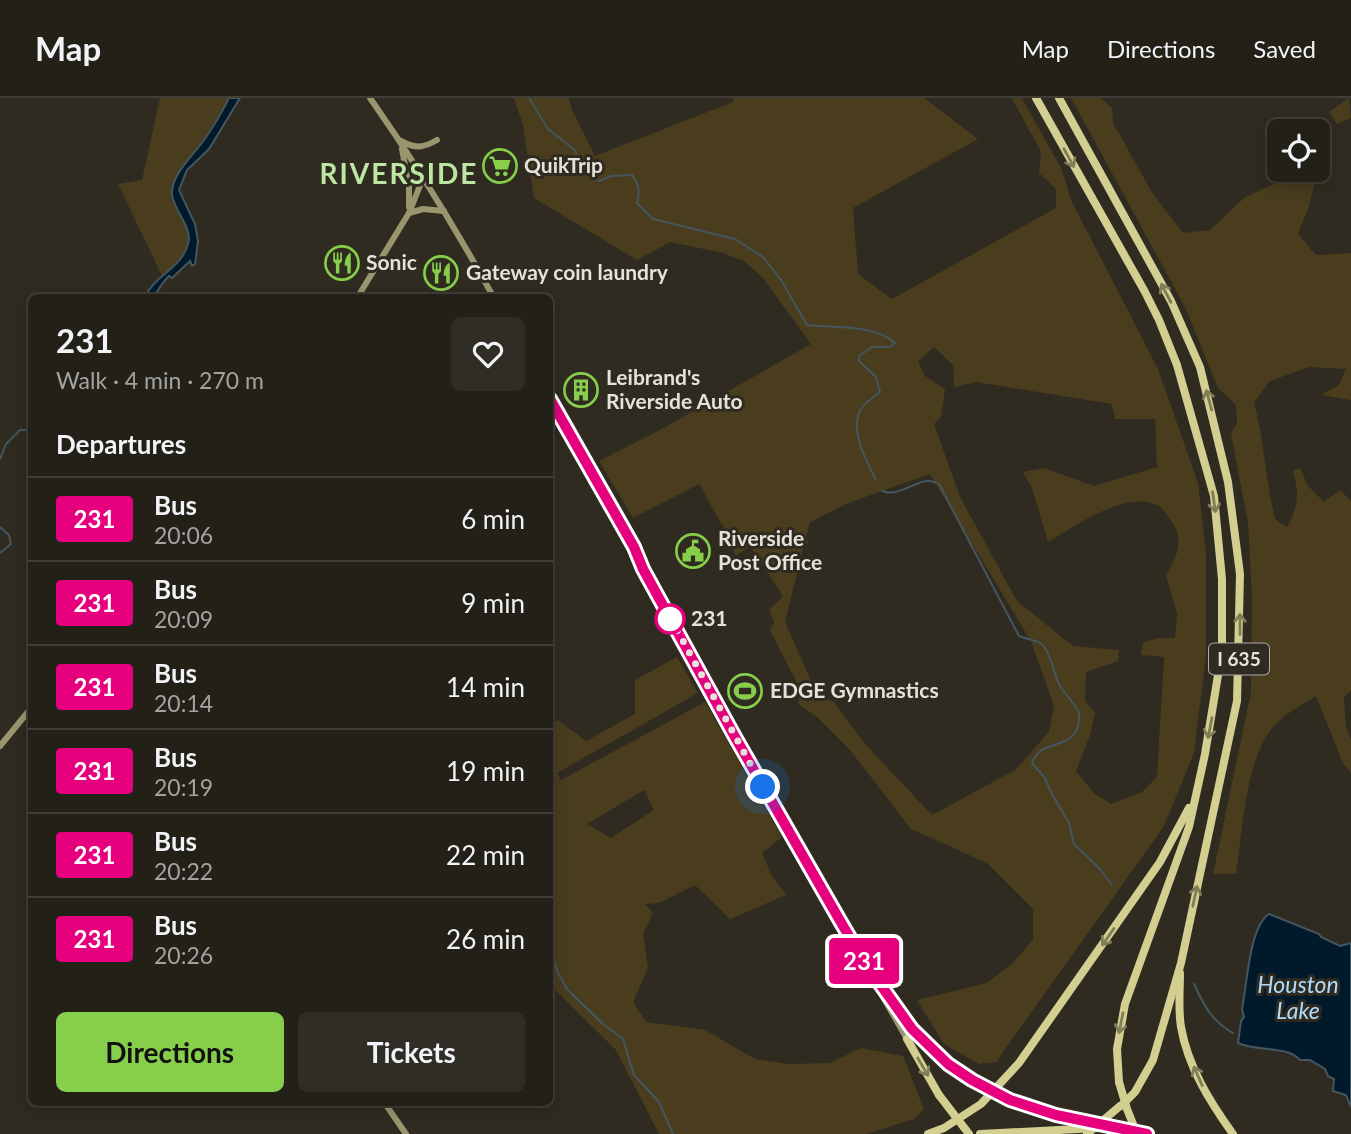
<!DOCTYPE html>
<html lang="en">
<head>
<meta charset="utf-8">
<style>
  :root { --surface:#232018; --page:#2f2d25; --text:#f1f3f6; --muted:#a3a3a2; --line:#403e37; --accent:#87cf4b }
  body { margin:0; font-family:Lato,sans-serif; background:var(--page); color:var(--text); height:100vh; display:flex; flex-direction:column; font-size:26px; white-space:nowrap }
  * { box-sizing:border-box; margin:0 }
  p { font-size:23px; color:var(--muted) }
  .icon { flex:none; width:38px; height:38px; fill:none; stroke:currentColor; stroke-width:2; stroke-linecap:round; stroke-linejoin:round }
  .map { position:relative; flex:1; overflow:hidden }
  .details { position:absolute; left:28px; top:196px; width:525px; height:812px; display:flex; flex-direction:column; background:var(--surface); border-radius:10px; box-shadow:0 4px 18px #0003,0 0 0 2px var(--line) }
  .details>* { flex:none }
  .badge { padding:0 14px; border-radius:5px; font-size:24px; line-height:46px }
  .tools { position:absolute; left:1267px; top:21px; display:grid; gap:14px }
  .tools a { display:grid; place-items:center; width:63px; height:63px; border-radius:10px; background:var(--surface); box-shadow:0 4px 18px #0003,0 0 0 2px var(--line); font-size:35px }
  .you { position:absolute; width:35px; height:35px; margin:-18px; border:5px solid #fff; border-radius:50%; background:#1a73e8; box-shadow:0 0 0 10px #1a73e833 }
  .map>.badge { position:absolute; translate:-50% -50%; box-shadow:0 0 0 4px #fff }
  h2 { padding:0 28px; font-size:26px; line-height:63px }
  .round { display:grid; place-items:center; flex:none; width:74px; height:74px; border-radius:10px; background:var(--page) }
  .summary { display:flex; align-items:center; justify-content:space-between; height:119px; padding:0 28px }
  h1 { font-size:33px; font-weight:700; line-height:52px }
  .action { display:flex; gap:14px; margin-top:auto; padding:14px 28px }
  .action a { flex:1; height:80px; border-radius:10px; background:var(--accent); color:#111; font-size:28px; font-weight:700; line-height:80px; text-align:center }
  .action a+a { background:var(--page); color:var(--text) }
  ul { padding:0; list-style:none }
  li { display:flex; align-items:center; gap:21px; height:84px; padding:0 28px; border-top:2px solid var(--line) }
  li div { flex:1 }
  li b { display:block; font-size:26px }
  li em { font-style:normal }
  li .badge { min-width:77px; font-weight:700; text-align:center }
  header { display:flex; align-items:center; gap:42px; box-sizing:border-box; height:98px; padding:0 35px; background:var(--surface); border-bottom:2px solid var(--line) }
  header strong { font-size:33px }
  nav { display:flex; gap:38px; margin-inline-start:auto; font-size:24px }
  .map>svg:first-child { display:block }
  .green { fill:#493d1e; fill-rule:evenodd }
  .water { fill:#001a2c; stroke:#445660; stroke-width:2 }
  .lines { fill:none; stroke-linecap:round; stroke-linejoin:round }
  .stream { stroke:#445660; stroke-width:2 }
  .secondary { stroke:#99966f; stroke-width:6 }
  .motorway { stroke:#d3cf90; stroke-width:8 }
  .motorway-bridge { stroke:#d3cf90; stroke-width:8 }
  .oneway { stroke:#817d58 }
  .line-casing { stroke:#fff; stroke-width:16 }
  .line { stroke:#e6007e; stroke-width:10 }
  .walk { stroke:#e4e2db; stroke-width:7; stroke-dasharray:0 12.6 }
  .stop-dot { fill:#fff; stroke:#e6007e; stroke-width:3.5 }
  .labels { text-anchor:middle; stroke-width:6; stroke-linejoin:round; paint-order:stroke }
  .shield { fill:#2f2b20; stroke:#aeaba3; stroke-width:2 }
  .shield-label { font-size:19px; font-weight:bold; fill:#e4e2db }
  .poi-label { font-size:21px; font-weight:bold; fill:#e4e2db; stroke:#2f2b20; text-anchor:start }
  .stop-label { font-size:21px; font-weight:bold; fill:#e4e2db; stroke:#2f2b20; text-anchor:start }
  .water-label { font-size:23px; font-style:italic; fill:#aedbfd; stroke:#2f2b20 }
  .district-label { font-size:28px; font-weight:bold; letter-spacing:2px; fill:#bde6a2; stroke:#2f2b20 }
</style>
</head>
<body>
<header>
<strong>Map</strong>
<nav><a>Map</a><a>Directions</a><a>Saved</a></nav>
</header>
<div class="map">
<svg width="1351" height="1036" viewBox="0 0 1351 1036">
  <rect width="100%" height="100%" fill="#2f2b20"/>
  <g class="green">
    <path d="M160,0h69l-26,43 -22,29 -9,25 5,16 13,23 -2,10 -5,12 -21,20 -44,-92 24,-4z"/>
    <path d="M514,0h55l3,12 23,46 138,-54v-4h191l54,41 -125,69 5,66 34,25 164,-91v-19l-17,-16 2,-21 -29,-54h10l40,72 9,30 87,169 40,114 8,72v101l-12,97 -30,73 -168,236 -17,2 -35,-20 -27,-44 70,-17 26,-20 20,-23v-31l-46,-46 -76,-34 -61,-79 -34,-34 -17,-11 -2,-22 -27,-53 4,-8 -5,-12 14,-14 -33,-50 -14,10 -10,-24 -27,-48 -66,34 -34,-57 63,-32 149,-85 -48,-66 -19,-17 -21,-8 -53,-11 -33,18 -103,-62 -11,-73zM934,249l19,18 1,22 22,-5 136,22 3,15h40l2,48 -63,19 -50,-18 -21,4 9,16 16,54c27,-16 78,-52 109,-37 6,3 10,10 14,16 14,18 6,37 -5,54l11,39 -2,24h-18l-14,5 -2,12 23,2 -7,120 -15,15 -31,12 -17,-11 -18,-22 14,-36 5,-22 -10,-12 1,-29 32,-11 1,-11 -46,-4 -56,-45 -57,-104 -26,-73 7,-7 4,-28 -20,-13 -7,-15zM930,376l101,167 23,65 -5,26 -34,38 -83,45 -67,-71 -31,-42 -17,-8 -32,-72 18,-73 5,-7 -2,-5 4,-15 41,-20z"/>
    <path d="M1071,0h30l11,10 1,15 40,71 30,39 27,-3 34,-32 58,-28h6l7,10 -6,26 -11,28 18,21 35,-2v147l-30,-5 18,-10 7,-16 -37,-2 -39,14 -16,21c10,39 12,78 21,117l12,8c12,-22 12,-32 6,-56l7,-3 8,18 16,16 16,-12 11,11v190l-7,6 2,31 5,11v34l-8,-10 -27,-67c-13,8 -30,17 -40,28 -31,32 -33,106 -40,150h-23l38,-182 1,-96 -4,-73 -17,-89 6,-11 -1,-18 -18,-17 -33,-81z"/>
    <path d="M1349,0l2,20 -14,6 -8,-12z"/>
    <path d="M677,559l21,36 -141,80 4,7 144,-78 77,135 -20,16 9,21 15,21 -56,24 -35,-34 -36,18 -14,1 8,9 -10,21 5,34 -15,34 13,20 59,8 50,29 34,5 41,-1 31,-15 42,8 21,53 -10,10 -48,15h-207l-43,-84 -66,-65v-261l8,-4 28,21 49,-27v-34zM644,692l10,20 -43,28 -24,-14z"/>
  </g>
  <g class="water">
    <path d="M229,0h11l-31,51 -22,21 -8,20 16,34 3,17 -3,23 -3,2 -2,-5 -18,17 -3,-2c-7,6 -10,14 -16,21h-8c9,-21 37,-29 43,-53 5,-17 -14,-32 -16,-50 -1,-20 22,-39 32,-54 10,-14 18,-28 25,-42z"/>
    <path d="M1269,816l50,20 2,3 19,9 11,-3v164l-5,-12 -13,-4 1,-12 -6,-3 -3,-7 -15,-9h-10c-14,-15 -43,-8 -62,-17l3,-22 3,-4 -2,-8c5,-23 7,-82 27,-95z"/>
  </g>
  <g class="lines">
    <g class="stream">
      <path d="M529,0l19,31 27,21 7,18 17,13 12,-5 21,-1c7,10 8,16 5,28l16,16 82,20 28,18 18,23 26,45c26,3 68,-1 88,18l-5,4h-18l-13,9v5l17,16 4,15c-8,6 -20,14 -22,24 -5,21 9,46 18,64"/>
      <path d="M0,361l6,-15 14,-14h12"/>
      <path d="M882,393c21,8 39,-19 57,-7l80,152c7,3 15,4 21,7 10,6 13,28 18,39 4,10 18,22 21,31 1,4 -1,13 -2,16 -11,22 -37,10 -45,34l13,15 7,16 17,29 5,21 25,24 13,17"/>
      <path d="M0,429l9,8 2,9 -11,9"/>
      <path d="M550,857l4,5 4,13 9,16 36,35 20,15 11,36 25,27 14,32"/>
      <path d="M1194,886c10,22 18,37 39,49"/>
    </g>
    <g class="secondary">
      <path d="M370,0c45,64 86,131 124,200"/>
      <path d="M401,43c15,8 22,7 36,-1"/>
      <path d="M402,51l7,38v20"/>
      <path d="M409,115l14,-4 21,2"/>
      <path d="M357,200l52,-85 14,-35"/>
      <path d="M550,301l84,148 9,22 93,170 171,300"/>
      <path d="M0,648l32,-39"/>
      <path d="M864,864l24,35"/>
      <path d="M384,1004l22,32"/>
    </g>
    <g class="motorway">
      <path d="M1036,0l109,194 14,28 18,45 37,131 8,83v72l-17,103 -16,73 -64,177 -8,45 2,33"/>
      <path d="M1059,0l112,203 29,66 28,115 12,92 -3,127 -56,262 -28,97 -18,32 -14,14"/>
      <path d="M1180,875c0,18 -2,36 1,54 7,40 29,75 52,107"/>
      <path d="M888,899l42,51 42,32"/>
      <path d="M907,941l32,56"/>
      <path d="M1010,1002l46,15 91,19"/>
      <path d="M928,1036l16,-6 37,-24 38,-41 141,-201 29,-54"/>
      <path d="M980,1036l118,-6"/>
    </g>
    <g class="motorway-bridge">
      <path d="M972,982l38,20"/>
      <path d="M1119,984l8,27 10,25"/>
      <path d="M939,997l30,39"/>
      <path d="M1087,1036l33,-28"/>
    </g>
  </g>
  <defs><path id="oneway-shaft" d="M-6 0H5M1.5-3L5.5 0L1.5 3" fill="none" stroke-width="1.6" stroke-linecap="round" stroke-linejoin="round" transform="scale(1.75)"/></defs>
  <g class="oneway">
    <use href="#oneway-shaft" transform="translate(1069 60) rotate(61)"/>
    <use href="#oneway-shaft" transform="translate(1166 195) rotate(-118)"/>
    <use href="#oneway-shaft" transform="translate(1209 302) rotate(-105)"/>
    <use href="#oneway-shaft" transform="translate(1214 404) rotate(82)"/>
    <use href="#oneway-shaft" transform="translate(1240 526) rotate(-90)"/>
    <use href="#oneway-shaft" transform="translate(1210 630) rotate(101)"/>
    <use href="#oneway-shaft" transform="translate(1195 798) rotate(-78)"/>
    <use href="#oneway-shaft" transform="translate(1108 839) rotate(125)"/>
    <use href="#oneway-shaft" transform="translate(1121 925) rotate(101)"/>
    <use href="#oneway-shaft" transform="translate(923 969) rotate(60)"/>
    <use href="#oneway-shaft" transform="translate(1198 978) rotate(-114)"/>
  </g>
  <g class="lines">
    <g class="line-casing">
      <path id="line" d="M550,301l84,148 9,22 92,168 104,182 24,41 49,69 36,35 24,16 38,20 46,15 91,19"/>
    </g>
    <use href="#line" class="line"/>
    <path class="walk" d="M670,521l-5,-11 98,179"/>
  </g>
  <defs>
    <g id="supermarket-ring" transform="scale(1.75)"><circle r="9.5" fill="#2f2b20" stroke="#87cf4b" stroke-width="1.5"/><path d="M-6-5.5h2.5l.6 2H6L4.5 2H-2.5L-4.4-4H-6ZM-1.5 3.2a1.3 1.3 0 1 0 .1 0ZM3 3.2a1.3 1.3 0 1 0 .1 0Z" fill="#87cf4b"/></g>
    <g id="restaurant-ring" transform="scale(1.75)"><circle r="9.5" fill="#2f2b20" stroke="#87cf4b" stroke-width="1.5"/><path d="M-5-6h1v4h1v-4h1v4h1v-4h1v5L-1.5 .5V6h-2V.5L-5-1ZM5-6V6H3V1.5H1.5Q1.5-4 5-6Z" fill="#87cf4b"/></g>
    <g id="building-ring" transform="scale(1.75)"><circle r="9.5" fill="#2f2b20" stroke="#87cf4b" stroke-width="1.5"/><path d="M-4-6H4V6H1V3H-1V6H-4ZM-2.5-4.3h1.7v1.8h-1.7ZM.8-4.3h1.7v1.8H.8ZM-2.5-1h1.7V.8h-1.7ZM.8-1h1.7V.8H.8Z" fill="#87cf4b"/></g>
    <g id="civic-ring" transform="scale(1.75)"><circle r="9.5" fill="#2f2b20" stroke="#87cf4b" stroke-width="1.5"/><path d="M-.6-6.5H3V-4.5H.6V-3L4-1V1h2V6H-6V1h2V-1L-.6-3ZM-1.2 2.5V6h2.4V2.5Z" fill="#87cf4b"/></g>
    <g id="stadium-ring" transform="scale(1.75)"><circle r="9.5" fill="#2f2b20" stroke="#87cf4b" stroke-width="1.5"/><path d="M0-5a6.5 5 0 1 0 0 10a6.5 5 0 1 0 0-10ZM-3.5-1.8h7v3.6h-7Z" fill="#87cf4b"/></g>
  </defs>
  <g fill-rule="evenodd">
    <use href="#supermarket-ring" x="500" y="68"/>
    <use href="#restaurant-ring" x="342" y="165"/>
    <use href="#restaurant-ring" x="441" y="175"/>
    <use href="#building-ring" x="581" y="292"/>
    <use href="#civic-ring" x="693" y="453"/>
    <use href="#stadium-ring" x="745" y="593"/>
  </g>
  <circle class="stop-dot" cx="670" cy="521" r="14"/>
  <g class="labels">
    <rect class="shield" x="1209" y="545.5" width="60" height="31" rx="5"/>
    <g class="shield-label">
      <text x="1239" y="568">I 635</text>
    </g>
    <g class="poi-label">
      <text x="524" y="75">QuikTrip</text>
      <text x="366" y="172">Sonic</text>
      <text x="466" y="182">Gateway coin laundry</text>
      <text x="606" y="287">Leibrand's<tspan x="606" dy="24">Riverside Auto</tspan></text>
      <text x="718" y="448">Riverside<tspan x="718" dy="24">Post Office</tspan></text>
      <text x="770" y="600">EDGE Gymnastics</text>
    </g>
    <g class="stop-label">
      <text x="691" y="528">231</text>
    </g>
    <g class="water-label">
      <text x="1298" y="895">Houston<tspan x="1298" dy="26">Lake</tspan></text>
    </g>
    <g class="district-label">
      <text x="399" y="86">RIVERSIDE</text>
    </g>
  </g>
</svg>
<div class="tools">
<a><svg class="icon" aria-label="locate" viewBox="0 0 24 24"><circle cx="12" cy="12" r="6"/><path d="M12 2v4M12 18v4M2 12h4M18 12h4"/></svg></a>
</div>
<div class="you" style="left:763px;top:689px"></div>
<b class="badge" style="left:864px;top:863px;background:#e6007e;color:#fff">231</b>
<section class="details">
<div class="summary"><div><h1>231</h1><p>Walk · 4 min · 270 m</p></div><a class="round"><svg class="icon" aria-label="heart" viewBox="0 0 24 24"><path d="M12 20l-8-8c-3-5 5-10 8-4 3-6 11-1 8 4z"/></svg></a></div>
<h2>Departures</h2>
<ul>
<li><span class="badge" style="background:#e6007e;color:#fff">231</span><div><b>Bus</b><p>20:06</p></div><em>6 min</em></li>
<li><span class="badge" style="background:#e6007e;color:#fff">231</span><div><b>Bus</b><p>20:09</p></div><em>9 min</em></li>
<li><span class="badge" style="background:#e6007e;color:#fff">231</span><div><b>Bus</b><p>20:14</p></div><em>14 min</em></li>
<li><span class="badge" style="background:#e6007e;color:#fff">231</span><div><b>Bus</b><p>20:19</p></div><em>19 min</em></li>
<li><span class="badge" style="background:#e6007e;color:#fff">231</span><div><b>Bus</b><p>20:22</p></div><em>22 min</em></li>
<li><span class="badge" style="background:#e6007e;color:#fff">231</span><div><b>Bus</b><p>20:26</p></div><em>26 min</em></li>
</ul>
<div class="action"><a>Directions</a><a>Tickets</a></div>
</section>
</div>
</body>
</html>
